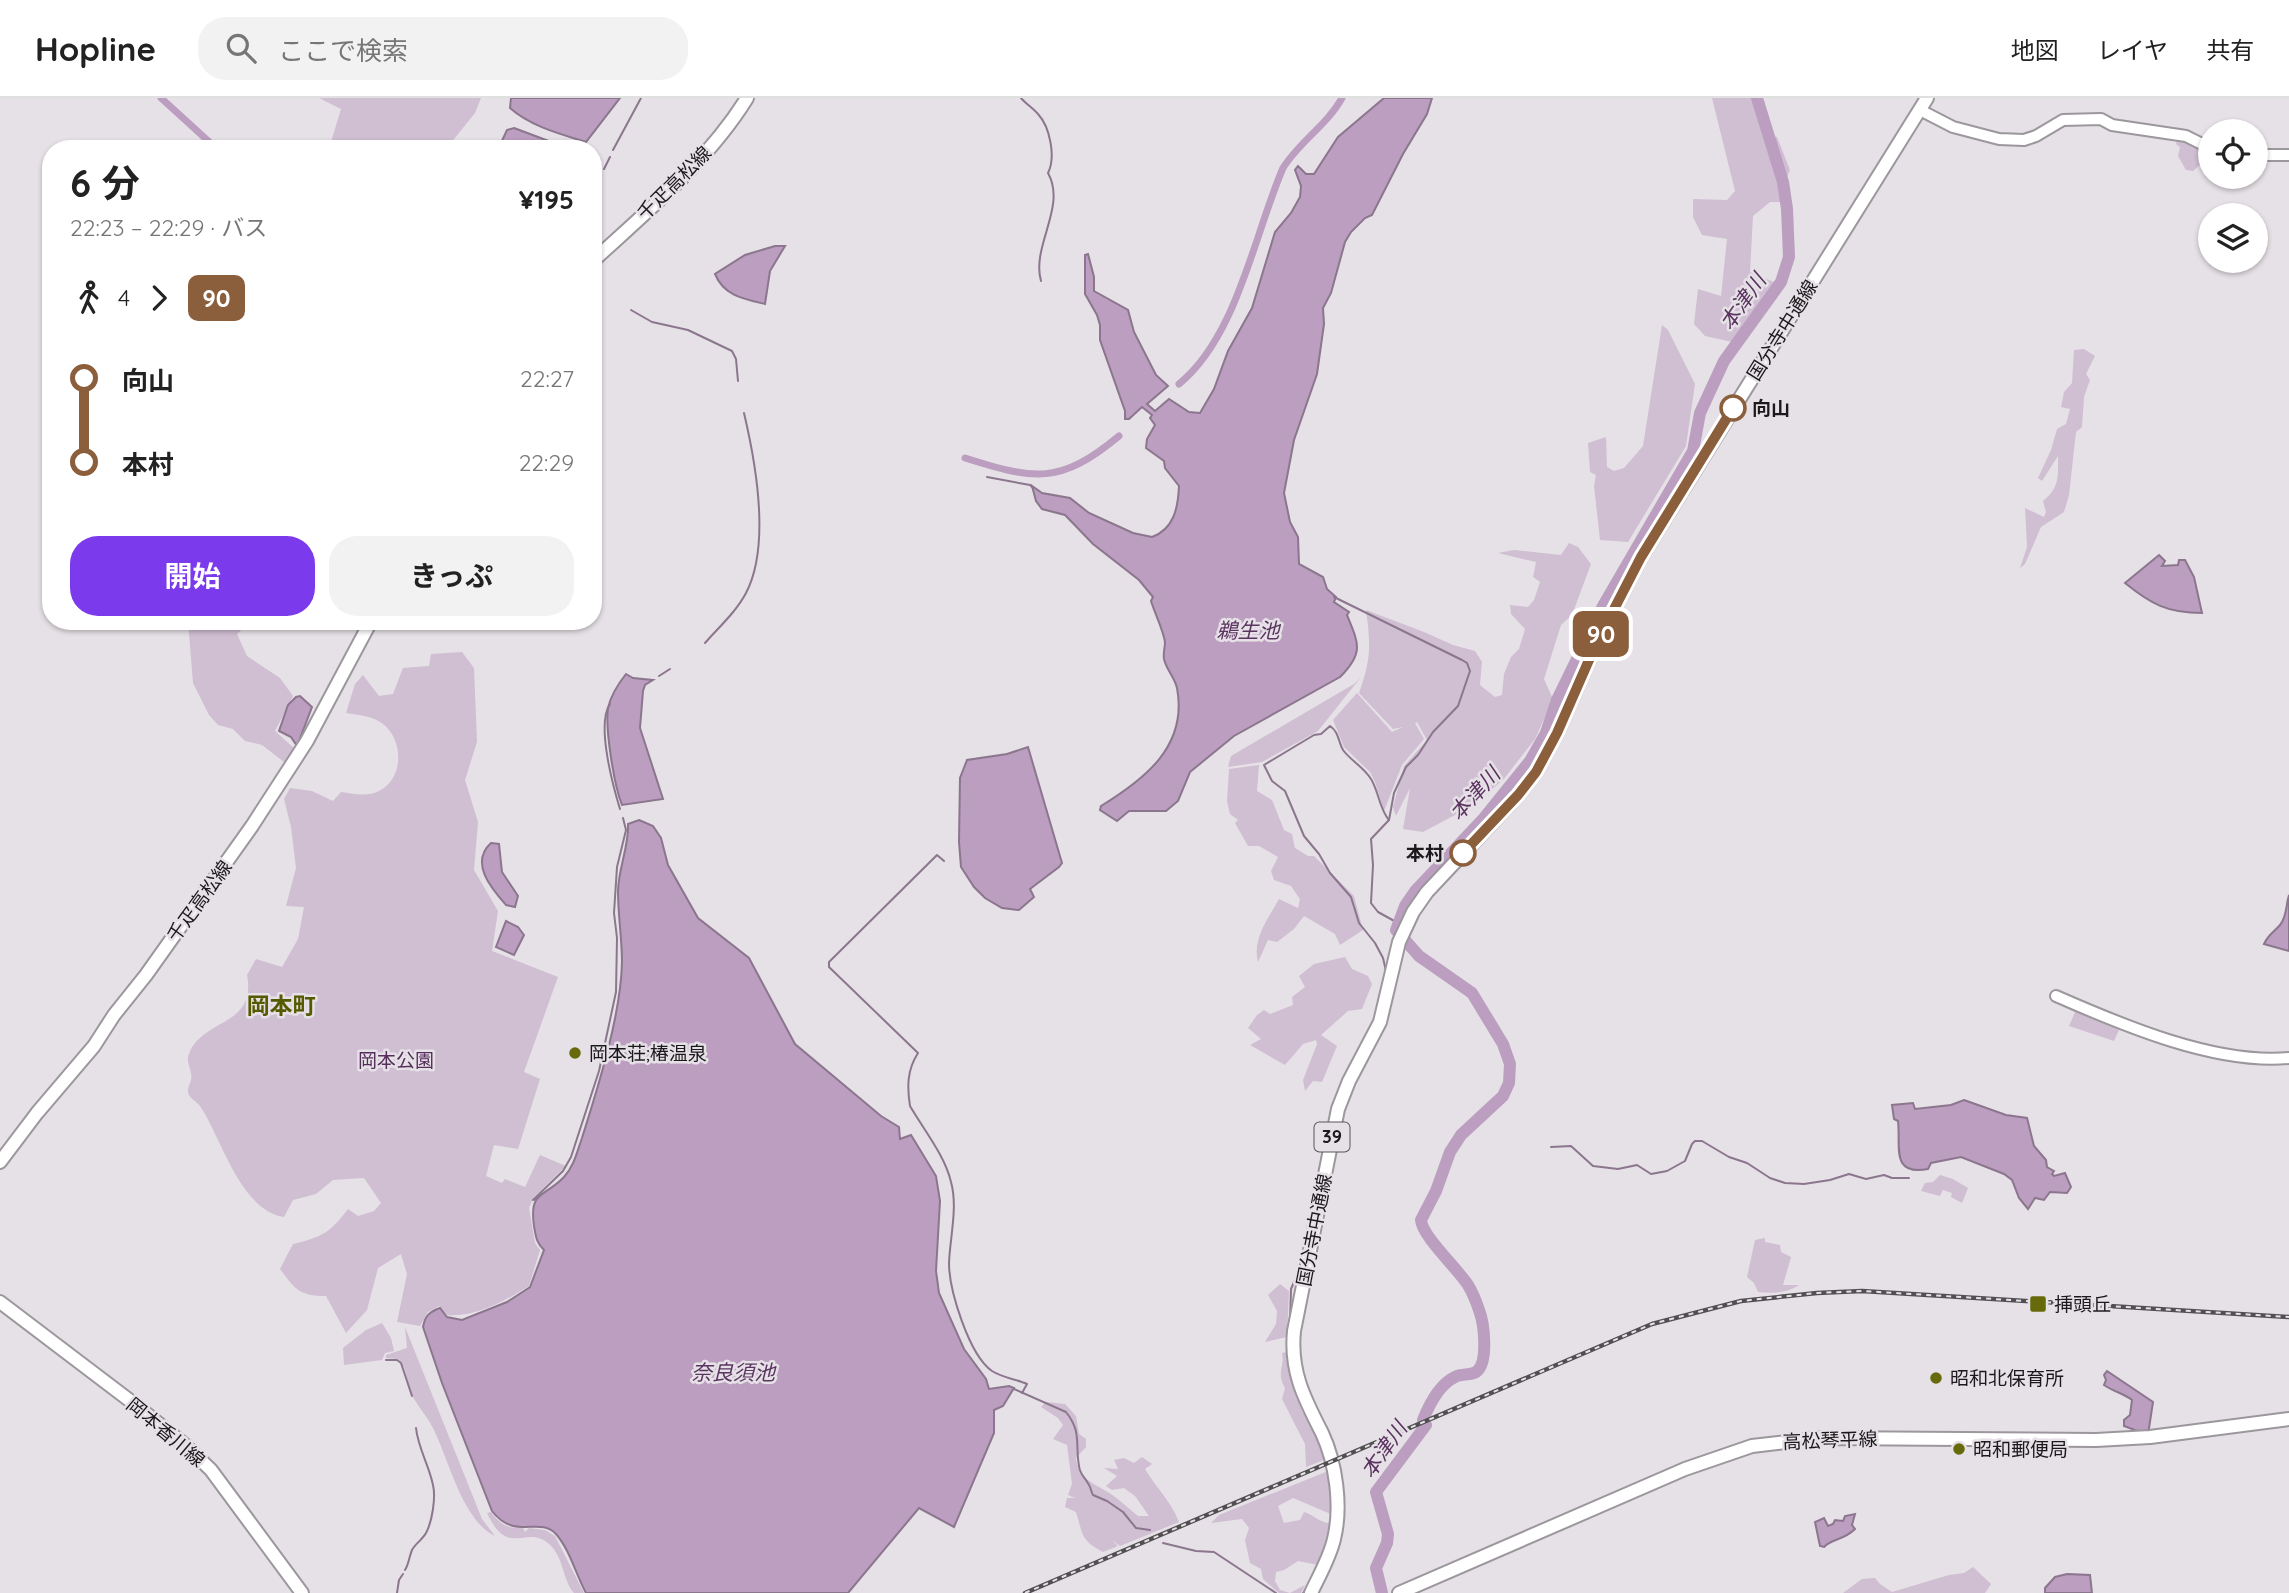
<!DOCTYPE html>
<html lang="ja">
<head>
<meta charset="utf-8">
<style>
  :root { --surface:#fff; --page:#f2f2f2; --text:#222; --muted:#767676; --line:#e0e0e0; --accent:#7c3aed }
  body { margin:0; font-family:Quicksand,"Noto Sans JP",sans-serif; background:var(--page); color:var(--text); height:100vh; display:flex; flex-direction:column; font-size:26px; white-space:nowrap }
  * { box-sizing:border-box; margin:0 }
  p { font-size:23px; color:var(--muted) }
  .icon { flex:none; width:38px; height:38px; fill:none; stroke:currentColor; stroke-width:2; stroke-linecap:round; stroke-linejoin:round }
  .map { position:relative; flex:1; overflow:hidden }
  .panel { position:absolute; left:42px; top:42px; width:560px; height:490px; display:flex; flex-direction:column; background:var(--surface); border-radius:28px; box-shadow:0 2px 5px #0004 }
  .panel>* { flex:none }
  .badge { padding:0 14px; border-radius:10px; font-size:24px; line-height:46px }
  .fabs { position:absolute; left:2198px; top:21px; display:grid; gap:14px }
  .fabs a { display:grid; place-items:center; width:70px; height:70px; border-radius:50%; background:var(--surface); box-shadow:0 2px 5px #0004; font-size:35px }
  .map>.badge { position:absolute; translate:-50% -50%; box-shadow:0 0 0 4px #fff }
  .legs { display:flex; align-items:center; gap:10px; height:77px; padding:0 28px; font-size:23px }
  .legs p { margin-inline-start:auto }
  .head { display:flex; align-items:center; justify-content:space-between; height:119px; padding:0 28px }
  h1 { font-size:38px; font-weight:700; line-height:52px }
  .button { display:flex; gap:14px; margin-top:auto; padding:14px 28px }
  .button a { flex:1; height:80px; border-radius:28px; background:var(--accent); color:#fff; font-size:28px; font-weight:700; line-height:80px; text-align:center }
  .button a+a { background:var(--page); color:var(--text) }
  ul { padding:0 28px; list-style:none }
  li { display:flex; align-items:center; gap:24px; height:84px; font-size:26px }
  li i { display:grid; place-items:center; width:10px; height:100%; margin:0 9px; background:currentColor }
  li i::after { content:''; width:18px; height:18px; margin:-9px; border:5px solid; border-radius:50%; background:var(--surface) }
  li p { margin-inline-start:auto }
  li:first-child i { background:linear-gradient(#0000 50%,currentColor 0) }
  li:last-child i { background:linear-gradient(currentColor 50%,#0000 0) }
  header { display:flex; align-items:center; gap:42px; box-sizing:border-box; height:98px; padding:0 35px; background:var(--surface); border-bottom:2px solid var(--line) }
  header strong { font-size:33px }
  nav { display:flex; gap:38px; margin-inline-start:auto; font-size:24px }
  .search { width:490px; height:63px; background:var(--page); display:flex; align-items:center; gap:18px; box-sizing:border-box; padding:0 24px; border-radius:28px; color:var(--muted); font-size:26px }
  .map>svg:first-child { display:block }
  .green { fill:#d0bed3 }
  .water { fill:#bb9ec0; stroke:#8b768e; stroke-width:2 }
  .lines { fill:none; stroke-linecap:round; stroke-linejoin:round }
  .stream { stroke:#8b768e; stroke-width:2 }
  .canal { stroke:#bb9ec0; stroke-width:7 }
  .river { stroke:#bb9ec0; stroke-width:12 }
  .tertiary-casing { stroke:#9b979c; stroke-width:14 }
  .secondary-casing { stroke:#9b979c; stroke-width:16 }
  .primary-casing { stroke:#9b979c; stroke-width:16 }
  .tertiary { stroke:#fff; stroke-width:10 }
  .secondary { stroke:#fff; stroke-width:12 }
  .primary { stroke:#fff; stroke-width:12 }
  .rail-casing { stroke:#524f52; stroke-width:4.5 }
  .rail { stroke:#e6e1e6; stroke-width:2; stroke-dasharray:5; stroke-linecap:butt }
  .line-1-casing { stroke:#fff; stroke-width:16 }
  .line-1 { stroke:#8b5e3c; stroke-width:10 }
  .stop-1-dot { fill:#fff; stroke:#8b5e3c; stroke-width:3.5 }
  .poi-dot { fill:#666a0a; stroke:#e6e1e6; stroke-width:2.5 }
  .labels { text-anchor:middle; stroke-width:5; stroke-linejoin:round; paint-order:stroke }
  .shield { fill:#e6e1e6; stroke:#585558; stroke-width:2 }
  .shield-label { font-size:18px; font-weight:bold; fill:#1b191b }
  .street-label { font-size:19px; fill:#1b191b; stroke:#e6e1e6 }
  .stop-label { font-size:19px; font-weight:bold; fill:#1b191b; stroke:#e6e1e6; text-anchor:start }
  .poi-label { font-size:19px; fill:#1b191b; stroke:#e6e1e6; text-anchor:start }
  .park-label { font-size:19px; fill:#552e5b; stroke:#e6e1e6 }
  .water-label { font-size:21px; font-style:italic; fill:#5b3461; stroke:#e6e1e6 }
  .quarter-label { font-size:23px; font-weight:bold; fill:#555900; stroke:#e6e1e6 }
</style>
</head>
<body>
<header>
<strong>Hopline</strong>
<div class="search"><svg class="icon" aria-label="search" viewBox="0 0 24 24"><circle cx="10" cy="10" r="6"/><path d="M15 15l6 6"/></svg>ここで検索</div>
<nav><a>地図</a><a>レイヤ</a><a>共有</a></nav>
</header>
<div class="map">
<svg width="2289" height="1495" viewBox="0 0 2289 1495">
  <rect width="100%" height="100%" fill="#e6e1e6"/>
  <g class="green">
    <path d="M319,0h162l-6,15 -29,36h-111l-4,-7 10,-33z"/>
    <path d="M1712,0h48l7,38 10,1 13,33 -5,11 -3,21h-12l-17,14 -3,56 26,11 -44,59 -27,-6 -11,-12 4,-35 23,7 6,-57 -25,-4 -9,-18v-18l34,1 8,-9z"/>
    <path d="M2178,40l32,14v4l-17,15 -7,-1 -8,-14 2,-9 -4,-3z"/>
    <path d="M1662,227l6,5 27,54 -9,62 -58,96 -28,-2 -6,-54 2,-11 -6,-3 -2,-29 18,-6 1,30 7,4 10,-3 19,-22z"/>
    <path d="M2084,251l11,7 -9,18 4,6 -6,17 -2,30 -6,5 -7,63 -5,17 -23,15 -16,37 -5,4 7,-21 -2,-39 19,9 2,-5 -3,-11c17,-13 15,-25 15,-45l-16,25 -4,-3 13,-28 6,-21 9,-5 4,-15 -9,-2 3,-15 8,-9 2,-33z"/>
    <path d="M1569,445l9,4 13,17 -19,51 -11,10 -17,54 9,20 -18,40 -32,41 -33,27 -47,25 -20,-3 7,-41 -14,28 -3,-9 11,-41 23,-26 -10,-18 -2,1 9,16 -22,26 -18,46 -9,-29 -5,-10 -26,-25 -11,-27 24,-27 35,39 11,-5 -10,2 -34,-36c12,-34 12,-47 7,-83l58,22 29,13 22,6 7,11 -2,23 15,12 7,-2 2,-21 7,-17 8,-8 6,-20 -14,-15 -1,-9 18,2 6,-7 6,-18 -7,-5 3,-15 -38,-9 16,-3 47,5z"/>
    <path d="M188,523h63l-14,13 10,22 33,22 13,18 -18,35 20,18 -7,16 -26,-20 -17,-4 -12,-12 -15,-4 -9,-10 -16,-32z"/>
    <path d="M462,554l12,16 3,74 -12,38 13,42 -4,48 24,41 -6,40 66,26 -34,95 16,7 -22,70 -24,-4 -8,31 16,7 3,-4 20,8 15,-32 26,11 -32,31 -5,11 6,35 5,7 -11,36c-23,14 -54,32 -82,29l-8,-9 -11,6 -8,14 -23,-4 10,-48 -6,-20 -23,14 -11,42 -21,23 -20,-37c-27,0 -31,-7 -46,-27l13,-25c29,-7 37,-11 55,-35l10,7 16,-5 7,-8 -17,-25 -31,2 -17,14 -23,6 -9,17c-44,-7 -62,-78 -84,-111 -3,-4 -9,-7 -11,-11 -3,-6 1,-10 2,-15 2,-10 -6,-18 -2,-26 13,-36 68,-27 58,-79l9,-16 26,8 16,-28 6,-32 -18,-1 10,-38 -5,-41 -7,-28 6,-11 22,3 21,10 8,-9c13,2 26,5 38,-1 25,-12 25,-51 4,-67 -10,-8 -24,-9 -37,-11l9,-29 8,-9 16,21 14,-2 10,-26 26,-2 2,-12z"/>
    <path d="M1361,579l-43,54 -56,31 -34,5 3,-11 123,-72z"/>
    <path d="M1259,667l-2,26 15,9 12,30 8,4 3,14 13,8h6l40,40 9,34 -23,15 -5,-11 -31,-18 -10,13 -17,13 -9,-2 -10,22c-6,-23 10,-43 21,-63l19,9 2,-9 -9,-13 -17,-6 -3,-9 7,-14 -19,-11h-11l-13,-23 3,-3 -8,-6 -3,-13 2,-32z"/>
    <path d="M1345,859l7,12 16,7 4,8 -10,25 -14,2 -27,24 16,11 -15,36 -9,-1 -8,10 -2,-11 14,-36 -1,-4 -13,4 -18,21 -35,-20 11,-6 -13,-11 9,-13 7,-5 6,4 23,-9 -1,-8 13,-10 -6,-11 15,-12z"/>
    <path d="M2076,912l43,20 -5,11 -45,-15z"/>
    <path d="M1940,1077l13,4 15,9 -6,15 -11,-6 1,-4 -9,-3 -3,6 -19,-5 4,-8 8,-1z"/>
    <path d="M1765,1140v4l15,3 1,7 10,5 -8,28h16c-13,9 -26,8 -41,7l-4,-9 -7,-6 8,-37z"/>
    <path d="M1280,1186l9,7 -2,46 -22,5 11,-18 1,-13 -9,-16z"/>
    <path d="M382,1225l9,15 3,13 -9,2 -3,7 -38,5 -1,-17 23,-18z"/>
    <path d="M405,1229l77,192 13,17c-32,-15 -46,-75 -61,-106 -6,-13 -17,-24 -23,-37 -5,-12 -3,-24 -13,-34l-12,-1v-3l21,-7z"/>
    <path d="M1287,1254l3,26 12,33 16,25 6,24 -18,7 -1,-23 -23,-45 3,-11c-9,-16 0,-21 -3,-35z"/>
    <path d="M1046,1304l19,2 11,12 3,18 7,5v8l-10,11c2,21 19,26 35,36 9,6 18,15 27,22h11l-14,-20 -11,-8 -12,2 -6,-4 11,-10 -13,-8 14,1 -4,-9 10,-2 10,5 8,-6 10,7 -7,5c11,19 26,32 34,53l-59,24 -8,-6 6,6 -15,6c-23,-12 -20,-18 -27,-40l-11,-5 2,-9h8l-7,-3 4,-11 -5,-39 -14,-6 10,-14 -5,-7 -17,-11z"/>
    <path d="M1328,1373l5,44 -40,-17 -15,8 6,17 16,-3 4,-8c10,3 16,11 26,11v14l-12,28 -20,-4 -14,9 -8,2 -1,9 5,9 10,3 15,-8 -4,8h-22l-16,-14 -2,-10 -11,-6 -5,-23 4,-12 -7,-9 -31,4 8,-8z"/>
    <path d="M491,1414c9,12 16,17 32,16l2,4 4,-4 16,2 10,6 29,57h-10c-12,-14 -10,-36 -25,-49 -23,-21 -40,16 -62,-31z"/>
    <path d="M1973,1469l18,17 -6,9h-142l19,-14 13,-1 5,6 12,8 57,-17 15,-2z"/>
  </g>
  <g class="water">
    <path d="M511,0h109l-34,44c-26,-8 -56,-16 -76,-34z"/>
    <path d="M1384,0h48l-5,16 -24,40 -31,61 -7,3 -14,14 -6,10 -14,51 -8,15 1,16 -7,50 -23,66 -10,53 6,29 8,15 1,27 24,13 4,12 9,8 -2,5 15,10 -2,3c12,29 17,38 -7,62l-106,59 -44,36 -12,29 -12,10h-37l-12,10 -17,-11 1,-4c44,-27 87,-60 76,-118 -2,-10 -11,-19 -13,-29 -1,-6 1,-11 1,-17 -2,-13 -10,-28 -14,-41l2,-4 -14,-17 -46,-36 -28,-29 -23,-6 -6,-8 -4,-15 10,7 28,5 19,15 44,20 19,4c22,-8 26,-29 27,-51l-14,-18 -1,-7 -18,-13 1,-9 8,-14 -5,-7 2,-3 -10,-8 -13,12h-4v-8l-25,-71v-15l-3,-10 -12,-21v-39l3,-1 6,23v14l34,19 6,22 22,43 12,11 -21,18 8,7 14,-12 20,13 11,1 14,-24 14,-38 24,-43 23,-76 16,-19 9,-16 1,-11 -6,-16 3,-4 8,8h8l24,-37z"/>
    <path d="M514,30l56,21h-72l9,-19z"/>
    <path d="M775,148h10l-15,25 -5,33c-21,-5 -41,-8 -50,-30l30,-19z"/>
    <path d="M2159,457l6,6 -3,5 16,-1 1,-5h6l9,17 8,36c-35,0 -51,-9 -77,-30z"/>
    <path d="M626,576l7,4 20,2 -8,5 -2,6 -3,37 23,71 -41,6c-8,-20 -17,-76 -14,-97 3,-13 10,-24 18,-34z"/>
    <path d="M300,598l12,11 -15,39 -6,-9 -12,-6 9,-26 8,-8z"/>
    <path d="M1028,649l34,116 -3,4 -29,22 4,8 -15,13 -17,-2 -17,-10 -11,-11 -13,-20 -2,-25 1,-64 7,-18 40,-6z"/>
    <path d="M639,722l14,6 8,12 7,27 30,53 51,40 46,86 86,72 18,11 1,12 11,-4 25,41 4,25 -4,70 3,22 25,56 22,30 3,10 20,-3 5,2 -11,18 -9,4v23l-40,94 -35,-19 -71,85h-262c-10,-18 -16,-43 -30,-59 -17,-18 -41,7 -64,-23l-50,-128 -19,-56c2,-11 6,-15 17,-19l7,9 15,3 45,-18 23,-15 14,-37c-8,-8 -8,-13 -10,-24 -5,-36 10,-28 30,-49 10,-11 13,-25 18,-39 16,-51 39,-123 40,-176 0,-23 -4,-47 -4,-70 0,-23 11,-45 10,-68z"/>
    <path d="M491,745l8,1 3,28 16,24 -3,11 -9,-2c-14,-16 -37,-42 -15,-62z"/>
    <path d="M2289,797v56l-25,-7c4,-9 10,-12 16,-19 7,-8 6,-21 9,-30z"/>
    <path d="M506,823l12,6 6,8 -10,20 -18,-8z"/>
    <path d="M1964,1002l42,15 21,3 7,28 12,14 1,7 7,4 -2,3 2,2 11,-3 6,14 -4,6 -17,-1 -6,8 -9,-2 -7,11 -9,-11 -7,-18 -8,-6 -43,-17 -30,6 -3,6c-38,7 -27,-23 -30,-48l-4,-2 -2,-14 21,-2 2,6 36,-4z"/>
    <path d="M2107,1273l46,31 -5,33 -24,-9v-6l6,-5 2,-15c-9,-7 -18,-8 -28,-15l2,-5 -2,-5z"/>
    <path d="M1855,1416l-3,11 3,4c-12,12 -23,9 -31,18l-4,-1 -5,-24 9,-4 4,8 5,-2 2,-4 8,1 2,-5z"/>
    <path d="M2067,1476l23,1 2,18h-47v-5l10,-11z"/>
  </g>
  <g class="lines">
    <g class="stream">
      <path d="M1021,0c5,6 12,10 17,16 12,13 18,43 10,59 19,34 -17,73 -7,108"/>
      <path d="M613,52l28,-52"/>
      <path d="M604,71l6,-12"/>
      <path d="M593,116l8,-28"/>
      <path d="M631,212l21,12 36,8 44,21 4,8 2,22"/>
      <path d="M987,379l43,8 3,3"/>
      <path d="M1334,499l128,63 5,3 3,8 -12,35 -25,26 -15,23 -12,12 -12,26 -5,27 -18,19 2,26 -2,38 7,9 20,11"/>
      <path d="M705,545c14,-16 31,-31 41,-50 25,-48 10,-129 -2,-180"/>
      <path d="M659,578l11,-7"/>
      <path d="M610,606c-14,20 3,82 10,105"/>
      <path d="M944,763l-7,-6 -108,107v5l89,86c-11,17 -11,34 -8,53 14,24 35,50 41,76 7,25 -1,55 -2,81 0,27 20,92 43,108 11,7 24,8 35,13l-5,9"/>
      <path d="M1386,873l-3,-13 -8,-15 -16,-20 -8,-26 -21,-24 -11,-19 -15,-18 -19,-45 -13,-10 -8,-16 50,-30 7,-1 9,-8c9,6 8,15 13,24 8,11 21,17 28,29 8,13 8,29 18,41"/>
      <path d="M1551,1049l20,-1 22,20 25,3 19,-4 14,9 16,-3 18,-10 7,-17 3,-3h7l27,16 18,6 23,15 15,5 19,1 26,-4 19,-6 17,5 18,-4 8,3h17"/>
      <path d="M536,1101l-3,1 30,-29 8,-14 28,-86 17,-79 1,-54 -3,-25 3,-46 9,-37 -3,-12"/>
      <path d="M1290,1224l1,-33 10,-23"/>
      <path d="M386,1262h11l4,3 11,33"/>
      <path d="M1014,1291l52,23c16,20 9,32 13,54 1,9 6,11 10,19 2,3 2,7 4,10l14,6 16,11 13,16 14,2"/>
      <path d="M1163,1445l33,8 18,1 62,41"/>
      <path d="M405,1472c4,-6 4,-13 7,-20 3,-6 10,-10 14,-17 6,-11 10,-35 7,-48 -4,-20 -15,-37 -17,-57"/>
      <path d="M397,1495l2,-13 4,-6"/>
      <path d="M1303,1495l4,-5"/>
    </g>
    <g class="canal">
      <path d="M161,0l56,51"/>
      <path d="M1179,286c58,-47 75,-149 104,-216 16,-26 44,-43 59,-70"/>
      <path d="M965,360c70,22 95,27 154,-22"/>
    </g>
    <path class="river" d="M1382,1495l-6,-25 11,-25 1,-9 -12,-42 50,-67 -3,-5c6,-15 17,-36 32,-43 7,-4 14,-1 21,-5 13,-9 8,-49 3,-62 -3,-9 -6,-17 -11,-25 -11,-17 -46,-49 -47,-65l15,-29 14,-39 11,-17 42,-39 6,-13 1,-19 -7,-20 -31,-51 -53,-37 -23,-26 9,-24 11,-16 68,-72 46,-57 16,-28 11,-33 46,-94 90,-155 7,-38 24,-52 57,-79 8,-25 -2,-48 -4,-27 -26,-84"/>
    <g class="tertiary-casing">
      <g id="tertiary">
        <path d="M1920,12l33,17 46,12 25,1 12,-4 27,-16 38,-1 11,6 74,11 24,12"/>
        <path d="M2256,57h33"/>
        <path d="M2056,898c66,29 160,69 233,62"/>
      </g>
    </g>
    <g class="secondary-casing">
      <g id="secondary">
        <path d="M593,163c54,-50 115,-100 154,-163"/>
        <path d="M0,1064l37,-49 57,-67 20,-31 32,-40 106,-149 55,-85 64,-120"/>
        <path d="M0,1204l133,101 52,42 26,25 91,123"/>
        <path d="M1399,1495l286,-124 67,-23 69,-8 275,2 54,-3 139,-18"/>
      </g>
    </g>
    <g class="primary-casing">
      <path id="primary" d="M1311,1495c8,-17 19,-36 23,-54 8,-33 2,-76 -12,-106 -18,-35 -32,-62 -28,-102l44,-222 11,-28 31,-59 19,-80 14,-30 14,-20 91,-97 18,-23 21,-39 39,-89 45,-87 286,-459"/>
    </g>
    <use href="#tertiary" class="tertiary"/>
    <use href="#secondary" class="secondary"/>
    <use href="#primary" class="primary"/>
    <g class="rail-casing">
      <path id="rail" d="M1025,1495l627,-269 89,-23 76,-8 45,-2 427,26"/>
    </g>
    <use href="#rail" class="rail"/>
  </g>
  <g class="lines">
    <g class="line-1-casing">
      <path id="line-1" d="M1463,755l55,-58 18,-23 21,-39 39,-89 45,-87 92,-149"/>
    </g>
    <use href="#line-1" class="line-1"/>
  </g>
  <g class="stop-1-dot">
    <circle cx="1733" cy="310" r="12"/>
    <circle cx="1463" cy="755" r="12"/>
  </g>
  <g class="poi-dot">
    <circle cx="575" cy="955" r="7"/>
    <rect x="2029" y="1197" width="18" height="18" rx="3.5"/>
    <circle cx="1936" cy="1280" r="7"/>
    <circle cx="1959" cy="1351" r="7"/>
  </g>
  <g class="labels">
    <rect class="shield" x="1314.5" y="1024.5" width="35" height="29" rx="5"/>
    <g class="shield-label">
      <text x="1332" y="1045">39</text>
    </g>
    <g class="street-label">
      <text transform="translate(674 85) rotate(-45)" y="7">千疋高松線</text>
      <text transform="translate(1782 232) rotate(-58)" y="7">国分寺中通線</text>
      <text transform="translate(199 803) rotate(-54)" y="7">千疋高松線</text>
      <text transform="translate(1314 1132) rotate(-79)" y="7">国分寺中通線</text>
      <text transform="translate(166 1334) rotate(40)" y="7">岡本香川線</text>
      <text transform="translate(1830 1342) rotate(-2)" y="7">高松琴平線</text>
    </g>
    <g class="stop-label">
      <text x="1752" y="317">向山</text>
      <text x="1444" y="762" text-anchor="end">本村</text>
    </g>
    <g class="poi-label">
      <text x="589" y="962">岡本荘;椿温泉</text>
      <text x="2054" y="1213">挿頭丘</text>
      <text x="1950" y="1287">昭和北保育所</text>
      <text x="1973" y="1358">昭和郵便局</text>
    </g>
    <g class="park-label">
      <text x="396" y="969">岡本公園</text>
    </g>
    <g class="water-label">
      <text transform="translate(1743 204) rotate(-55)" y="7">本津川</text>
      <text x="1248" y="540">鵜生池</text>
      <text transform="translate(1475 696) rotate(-48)" y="7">本津川</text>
      <text x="733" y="1282">奈良須池</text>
      <text transform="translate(1384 1352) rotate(-55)" y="7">本津川</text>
    </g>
    <g class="quarter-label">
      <text x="281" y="916">岡本町</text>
    </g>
  </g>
</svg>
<div class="fabs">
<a><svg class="icon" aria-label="locate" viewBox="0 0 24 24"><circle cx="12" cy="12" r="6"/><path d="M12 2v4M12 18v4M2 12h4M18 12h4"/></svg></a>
<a><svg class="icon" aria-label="layers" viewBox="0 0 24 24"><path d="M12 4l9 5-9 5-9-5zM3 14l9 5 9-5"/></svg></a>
</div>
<b class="badge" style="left:1601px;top:536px;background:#8b5e3c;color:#fff">90</b>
<section class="panel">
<div class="head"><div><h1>6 分</h1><p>22:23 – 22:29 · バス</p></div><b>¥195</b></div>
<div class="legs"><svg class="icon" aria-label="walk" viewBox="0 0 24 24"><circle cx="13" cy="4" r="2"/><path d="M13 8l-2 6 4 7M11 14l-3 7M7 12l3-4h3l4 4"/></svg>4<svg class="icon" aria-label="forward" viewBox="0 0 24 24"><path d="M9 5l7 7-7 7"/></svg><b class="badge" style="background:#8b5e3c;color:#fff">90</b></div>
<ul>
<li><i style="color:#8b5e3c"></i><b>向山</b><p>22:27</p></li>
<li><i style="color:#8b5e3c"></i><b>本村</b><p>22:29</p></li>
</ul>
<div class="button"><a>開始</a><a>きっぷ</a></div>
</section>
</div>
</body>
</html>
